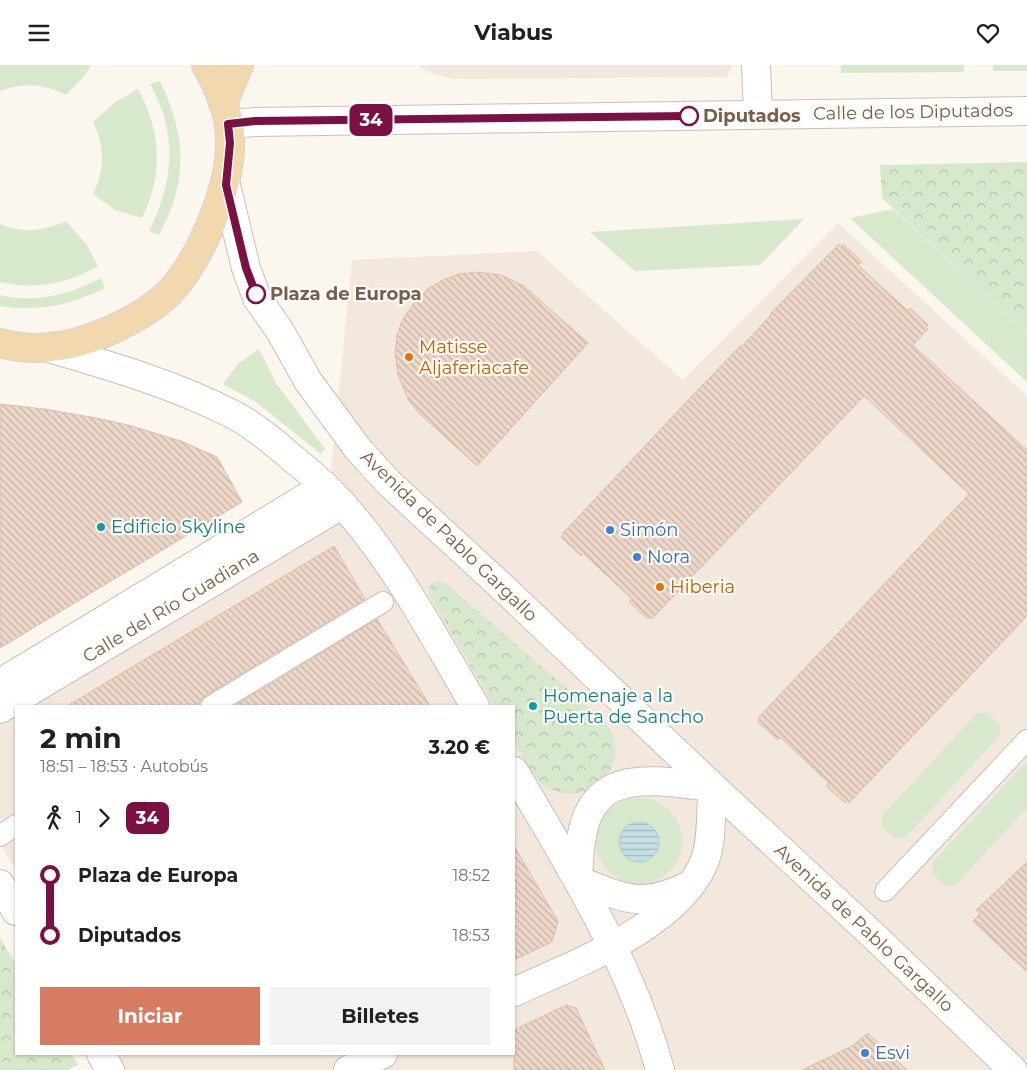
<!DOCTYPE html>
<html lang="es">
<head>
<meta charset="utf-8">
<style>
  :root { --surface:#fff; --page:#f2f2f2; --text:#202124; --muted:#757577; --accent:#d57c63 }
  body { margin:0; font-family:Montserrat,sans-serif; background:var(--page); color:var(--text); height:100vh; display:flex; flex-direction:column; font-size:19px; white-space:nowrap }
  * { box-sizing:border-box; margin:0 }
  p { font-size:16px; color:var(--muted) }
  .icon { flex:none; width:28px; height:28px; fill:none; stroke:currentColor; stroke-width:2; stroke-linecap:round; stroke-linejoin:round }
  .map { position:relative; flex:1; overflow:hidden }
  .drawer { position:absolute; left:15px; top:640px; width:500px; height:350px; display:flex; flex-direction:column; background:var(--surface); border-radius:0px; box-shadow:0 1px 4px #0004 }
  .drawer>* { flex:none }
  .badge { padding:0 10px; border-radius:8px; font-size:18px; line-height:32px }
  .map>.badge { position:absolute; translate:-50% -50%; box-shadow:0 0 0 2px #fff }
  .legs { display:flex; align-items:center; gap:8px; height:55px; padding:0 25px; font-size:16px }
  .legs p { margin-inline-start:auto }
  .overview { display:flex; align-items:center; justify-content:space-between; height:85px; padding:0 25px }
  h1 { font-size:28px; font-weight:700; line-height:38px }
  .action { display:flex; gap:10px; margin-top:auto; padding:10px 25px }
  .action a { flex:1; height:58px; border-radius:0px; background:var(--accent); color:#fff; font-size:20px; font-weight:700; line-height:58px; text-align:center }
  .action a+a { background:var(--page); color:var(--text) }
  ul { padding:0 25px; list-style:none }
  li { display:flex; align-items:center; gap:18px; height:60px; font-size:19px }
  li i { display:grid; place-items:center; width:8px; height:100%; margin:0 6px; background:currentColor }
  li i::after { content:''; width:12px; height:12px; margin:-6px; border:4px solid; border-radius:50%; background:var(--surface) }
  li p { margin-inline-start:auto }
  li:first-child i { background:linear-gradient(#0000 50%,currentColor 0) }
  li:last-child i { background:linear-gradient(currentColor 50%,#0000 0) }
  header { display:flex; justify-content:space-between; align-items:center; height:65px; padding:0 25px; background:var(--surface); font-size:22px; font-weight:700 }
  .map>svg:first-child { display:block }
  .residential { fill:#f2e8dd }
  .green { fill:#d8e8cd }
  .forest { fill:url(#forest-crowns) }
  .water { fill:url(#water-rules); stroke:#abcdd4 }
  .building { fill:url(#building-back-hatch); stroke:#debeab }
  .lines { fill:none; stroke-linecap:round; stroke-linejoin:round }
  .pedestrian-casing { stroke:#cdbfb4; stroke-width:22 }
  .minor-casing { stroke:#cdbfb4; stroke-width:30 }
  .tertiary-casing { stroke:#cdbfb4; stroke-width:30 }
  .secondary-casing { stroke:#cfbfb2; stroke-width:30 }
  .primary-casing { stroke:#d8d2cf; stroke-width:30 }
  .pedestrian { stroke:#fff; stroke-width:20 }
  .minor { stroke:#fff; stroke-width:28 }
  .tertiary { stroke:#fff; stroke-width:28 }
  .secondary { stroke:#fff; stroke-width:28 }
  .primary { stroke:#f1d8af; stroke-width:28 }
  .line-1-casing { stroke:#fff; stroke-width:11 }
  .line-1 { stroke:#7a1142; stroke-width:8 }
  .stop-1-dot { fill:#fff; stroke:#7a1142; stroke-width:2.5 }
  .food-dot { fill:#e8710a; stroke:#fefaf4; stroke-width:2 }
  .culture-dot { fill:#0f9aa8; stroke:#fefaf4; stroke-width:2 }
  .shop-dot { fill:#3f7fe0; stroke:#fefaf4; stroke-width:2 }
  .labels { text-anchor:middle; stroke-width:4.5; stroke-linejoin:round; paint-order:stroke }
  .street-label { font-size:18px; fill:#755f52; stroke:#fefaf4 }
  .stop-label { font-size:18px; font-weight:bold; fill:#755f52; stroke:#fefaf4; text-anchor:start }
  .food-label { font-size:18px; fill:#c56008; stroke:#fefaf4; text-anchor:start }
  .culture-label { font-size:18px; fill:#0d838f; stroke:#fefaf4; text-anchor:start }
  .shop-label { font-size:18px; fill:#366cbe; stroke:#fefaf4; text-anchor:start }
</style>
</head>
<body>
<header><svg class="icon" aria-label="menu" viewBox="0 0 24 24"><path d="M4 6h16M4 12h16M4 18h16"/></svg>Viabus<svg class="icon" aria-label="heart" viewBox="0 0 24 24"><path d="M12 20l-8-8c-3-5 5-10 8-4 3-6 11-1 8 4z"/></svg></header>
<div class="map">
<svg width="1027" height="1005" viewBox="0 0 1027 1005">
  <defs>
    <pattern id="forest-crowns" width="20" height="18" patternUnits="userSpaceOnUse" patternTransform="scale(1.25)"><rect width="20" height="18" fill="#d8e8cd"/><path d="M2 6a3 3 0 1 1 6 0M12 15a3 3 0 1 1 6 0" fill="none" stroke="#b4bfa9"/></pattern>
    <pattern id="water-rules" width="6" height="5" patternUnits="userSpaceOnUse" patternTransform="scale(1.25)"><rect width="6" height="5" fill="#c4dfe3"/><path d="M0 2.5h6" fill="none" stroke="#a4b8bb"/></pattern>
    <pattern id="building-back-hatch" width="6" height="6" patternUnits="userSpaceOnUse" patternTransform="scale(1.25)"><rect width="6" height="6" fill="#edd7c9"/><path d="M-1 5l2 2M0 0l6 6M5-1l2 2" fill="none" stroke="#c5b2a6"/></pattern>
  </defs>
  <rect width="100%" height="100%" fill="#fbf6ee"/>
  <g class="residential">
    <path d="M418,0h315l-6,12 -274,2 -26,-7z"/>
    <path d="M838,158l189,173v674h-905l-7,-16h399v-348h-492l303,-174 27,-272 185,-9 146,129z"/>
    <path d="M16,644v161l-16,-26v-125z"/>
  </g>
  <g class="green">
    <path d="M0,0h91l-6,10 -19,20c-22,-11 -43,-13 -66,-4z"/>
    <path d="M841,0h123v7l-123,1z"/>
    <rect x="993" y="0" width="34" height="6"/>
    <path d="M160,16c26,55 29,99 -1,154l-10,-4c25,-49 29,-98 1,-147z"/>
    <path d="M138,24c23,43 26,85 4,129l-27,-8 -22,-16c12,-24 12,-48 0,-72l21,-19z"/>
    <path d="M893,144l134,124v49l-177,-164z"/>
    <path d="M804,154l-44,46 -125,6 -45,-39z"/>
    <path d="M66,156l20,23 12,22c-30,18 -64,24 -98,16v-58c23,10 44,7 66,-3z"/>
    <path d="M101,213l4,10c-34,17 -67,24 -105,18v-11c35,9 71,-1 101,-17z"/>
    <path d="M259,284l17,34 49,66 -4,5 -65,-52 -33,-18 15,-20z"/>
    <path d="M977,648h11l12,12v10l-95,103h-11l-12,-12v-10z"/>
    <path d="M1027,696v47l-72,77h-11l-12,-12v-10z"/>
    <circle cx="639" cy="776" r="43"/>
  </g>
  <g class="forest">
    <path d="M1027,97v171l-145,-135 -2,-33z"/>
    <path d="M438,516l8,3 152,131c6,6 11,11 14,19 17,41 -33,77 -68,51 -9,-6 -14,-16 -19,-24 -3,-6 -9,-14 -11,-20 -3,-10 0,-25 0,-35h-20l-64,-110 -1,-9 4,-4z"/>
    <path d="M0,873l16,26v90h55l7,11 -11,5h-67z"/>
  </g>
  <circle class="water" cx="639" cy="777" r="20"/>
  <g class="building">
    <path d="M839,179l2,3 2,-3 19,18 -4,3 50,46 2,-3 18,17 -2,2 2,2 -15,16 114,105v166l-178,187 -2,-3 -2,3 -19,-17 3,-3 -49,-46 -2,3 -20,-18 2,-3 -2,-1 211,-224 -105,-98 -212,223 -2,-2 -2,2 -19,-17 3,-3 -49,-46 -2,3 -20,-19 2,-2 -1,-1 128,-136 51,-53 1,1 29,-31 -1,-1z"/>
    <path d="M478,207l23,3 23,11 64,57 -111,123 -57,-52 -11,-13 -11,-26 -3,-23 2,-17 5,-14 9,-14 7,-9 11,-10 14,-8 16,-6z"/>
    <path d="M0,339l44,5 52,9 32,7 53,16 36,16 25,45 -242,146z"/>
    <path d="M334,481l31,53 -160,97 -5,5 -1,5h-132z"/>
    <path d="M377,554l53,87h-196z"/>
    <path d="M514,781l44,75 -6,21 -38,18z"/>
    <path d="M1027,797v110l-54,-51 7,-7 -4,-4z"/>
    <path d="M566,940l10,3 29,62h-91v-40z"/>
    <path d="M868,968l39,37h-105l50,-24z"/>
  </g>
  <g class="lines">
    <g class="pedestrian-casing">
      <g id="pedestrian">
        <path d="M211,641l172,-104"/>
        <path d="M0,771l16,-11"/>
        <path d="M885,826l142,-151"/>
      </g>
    </g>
    <g class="minor-casing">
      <g id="minor">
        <path d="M756,0l2,49"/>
        <path d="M0,618l325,-197"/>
        <path d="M0,644l343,-205"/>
        <path d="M0,819l16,27"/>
        <path d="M514,927c59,-27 167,-67 191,-132 8,-23 5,-49 8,-73 -47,-4 -112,-23 -129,39 -5,18 -5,36 -6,54 48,19 62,29 112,5"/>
        <path d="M101,989l9,16"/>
        <path d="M348,1005l35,-16"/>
      </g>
    </g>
    <g class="tertiary-casing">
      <g id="tertiary">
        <path d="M226,120l20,83 11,30 23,33 28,50 50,68 31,34 111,102 213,202 164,152 136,131"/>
        <path d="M49,283c62,18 127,37 185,67 21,11 40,27 58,43 18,14 35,29 50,46 53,58 93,135 133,202"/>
        <path d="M514,706c56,96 117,191 146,299"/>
      </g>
    </g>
    <g class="secondary-casing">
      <path id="secondary" d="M229,59l26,-2 772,-11"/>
    </g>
    <g class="primary-casing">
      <g id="primary">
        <path d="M223,38l16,-38"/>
        <path d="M0,278c15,4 34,6 49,4 38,-2 93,-28 120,-54 22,-23 36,-53 47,-82 10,-28 17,-56 13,-86 -3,-21 -13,-42 -23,-60"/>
      </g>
    </g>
    <use href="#pedestrian" class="pedestrian"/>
    <use href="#minor" class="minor"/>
    <use href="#tertiary" class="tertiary"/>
    <use href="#secondary" class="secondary"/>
    <use href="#primary" class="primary"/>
  </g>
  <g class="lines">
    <g class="line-1-casing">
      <path id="line-1" d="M256,229l-10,-26 -20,-83 4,-42 -2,-19 27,-3 434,-5"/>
    </g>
    <use href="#line-1" class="line-1"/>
  </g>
  <g class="stop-1-dot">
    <circle cx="689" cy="51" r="9"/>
    <circle cx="256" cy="229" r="9"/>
  </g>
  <g class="food-dot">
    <circle cx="409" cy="292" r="5"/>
    <circle cx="660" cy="522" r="5"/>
  </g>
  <g class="culture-dot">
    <circle cx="101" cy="462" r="5"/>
    <circle cx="533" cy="641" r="5"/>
  </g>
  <g class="shop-dot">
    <circle cx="610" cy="465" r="5"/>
    <circle cx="637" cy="492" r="5"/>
    <circle cx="865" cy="988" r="5"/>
  </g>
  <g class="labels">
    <g class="street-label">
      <text transform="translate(913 47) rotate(-1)" y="6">Calle de los Diputados</text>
      <text transform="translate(449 471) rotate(44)" y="6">Avenida de Pablo Gargallo</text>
      <text transform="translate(171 541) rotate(-31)" y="6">Calle del Río Guadiana</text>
      <text transform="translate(864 863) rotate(43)" y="6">Avenida de Pablo Gargallo</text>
    </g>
    <g class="stop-label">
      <text x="703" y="57">Diputados</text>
      <text x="270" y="235">Plaza de Europa</text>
    </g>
    <g class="food-label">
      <text x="419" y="288">Matisse<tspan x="419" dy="21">Aljaferiacafe</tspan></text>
      <text x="670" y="528">Hiberia</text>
    </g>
    <g class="culture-label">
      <text x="111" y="468">Edificio Skyline</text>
      <text x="543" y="637">Homenaje a la<tspan x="543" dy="21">Puerta de Sancho</tspan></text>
    </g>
    <g class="shop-label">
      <text x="620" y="471">Simón</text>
      <text x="647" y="498">Nora</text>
      <text x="875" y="994">Esvi</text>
    </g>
  </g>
</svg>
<b class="badge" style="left:371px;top:55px;background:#7a1142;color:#fff">34</b>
<section class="drawer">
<div class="overview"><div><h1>2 min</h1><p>18:51 – 18:53 · Autobús</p></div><b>3.20 €</b></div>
<div class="legs"><svg class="icon" aria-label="walk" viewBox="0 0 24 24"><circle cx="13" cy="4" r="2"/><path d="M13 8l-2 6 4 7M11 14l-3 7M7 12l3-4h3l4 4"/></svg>1<svg class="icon" aria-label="forward" viewBox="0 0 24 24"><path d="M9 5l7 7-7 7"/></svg><b class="badge" style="background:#7a1142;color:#fff">34</b></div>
<ul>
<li><i style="color:#7a1142"></i><b>Plaza de Europa</b><p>18:52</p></li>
<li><i style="color:#7a1142"></i><b>Diputados</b><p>18:53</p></li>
</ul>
<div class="action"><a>Iniciar</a><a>Billetes</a></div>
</section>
</div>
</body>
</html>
